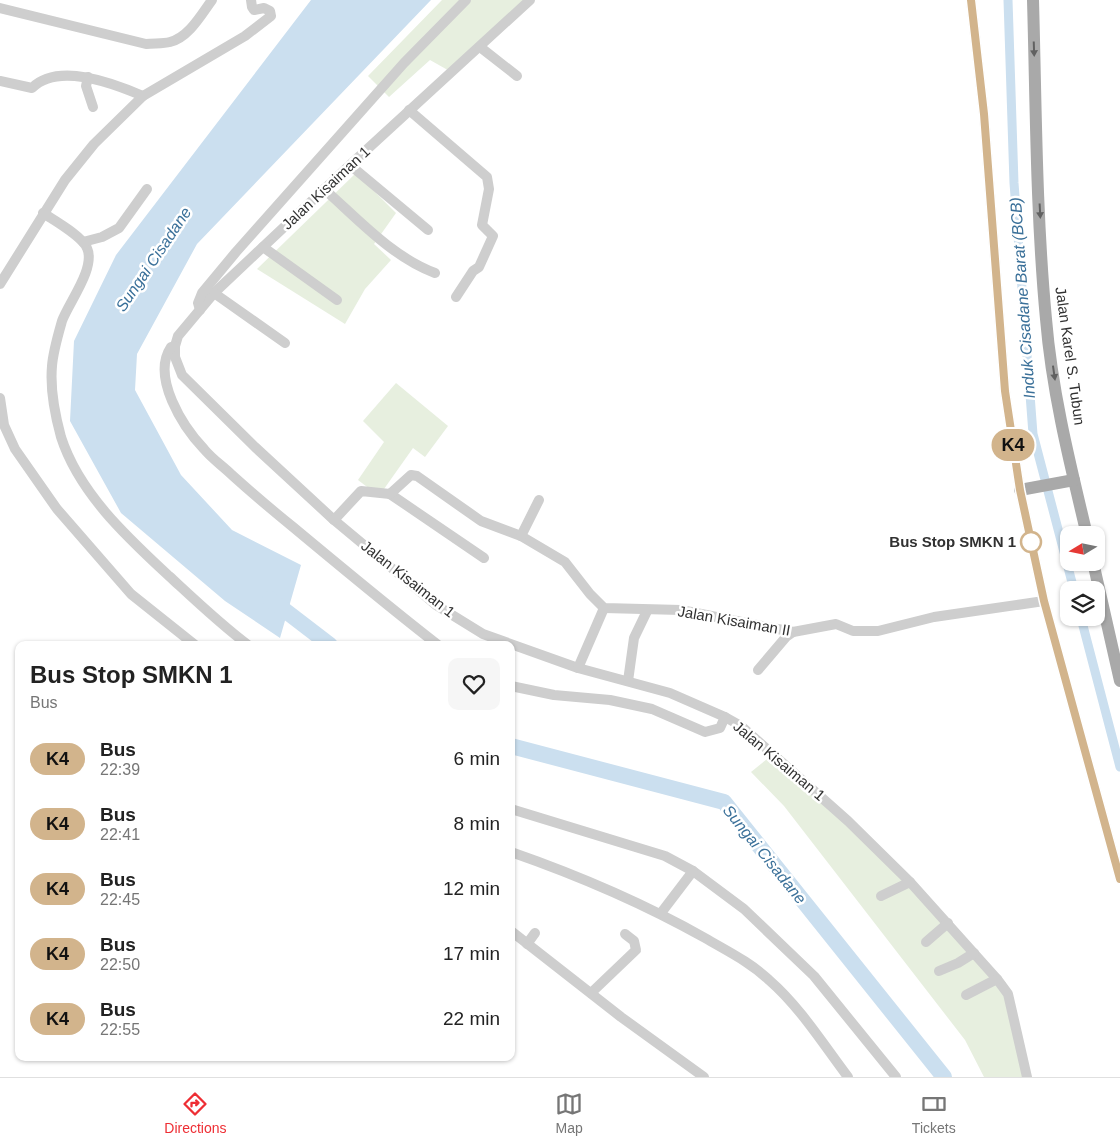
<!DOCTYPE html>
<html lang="en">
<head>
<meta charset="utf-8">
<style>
  :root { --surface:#fff; --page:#f6f6f6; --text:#222; --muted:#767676; --line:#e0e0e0; --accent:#ee2e34 }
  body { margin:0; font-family:Arial,sans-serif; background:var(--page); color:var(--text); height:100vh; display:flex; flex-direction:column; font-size:19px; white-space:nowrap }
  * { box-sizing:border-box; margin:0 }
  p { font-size:16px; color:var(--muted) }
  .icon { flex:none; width:28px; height:28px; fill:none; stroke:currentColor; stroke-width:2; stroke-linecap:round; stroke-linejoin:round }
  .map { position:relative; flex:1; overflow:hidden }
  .sheet { position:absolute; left:15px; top:641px; width:500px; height:420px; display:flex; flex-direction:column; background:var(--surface); border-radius:10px; box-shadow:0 1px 4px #0004 }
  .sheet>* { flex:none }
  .badge { padding:0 10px; border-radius:16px; font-size:18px; line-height:32px }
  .needle { width:32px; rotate:260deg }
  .fabs { position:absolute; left:1060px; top:526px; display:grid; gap:10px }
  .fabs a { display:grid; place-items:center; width:45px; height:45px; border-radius:10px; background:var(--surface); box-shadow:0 1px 4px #0004; font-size:25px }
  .map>.badge { position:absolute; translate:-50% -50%; box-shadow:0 0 0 2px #fff }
  .round { display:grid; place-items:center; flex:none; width:52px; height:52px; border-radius:10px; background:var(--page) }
  .summary { display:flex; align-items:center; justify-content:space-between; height:85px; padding:0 15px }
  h1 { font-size:24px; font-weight:700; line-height:38px }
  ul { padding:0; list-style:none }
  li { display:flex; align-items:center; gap:15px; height:65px; padding:0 15px }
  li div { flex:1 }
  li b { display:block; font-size:19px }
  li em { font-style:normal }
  li .badge { min-width:55px; font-weight:700; text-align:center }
  .menu { display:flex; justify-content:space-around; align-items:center; height:70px; border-top:1px solid var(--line); background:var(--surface); font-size:14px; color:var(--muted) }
  .menu a { display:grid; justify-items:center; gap:2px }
  .menu .current { color:var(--accent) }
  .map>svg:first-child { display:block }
  .green { fill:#e7efdf }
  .water { fill:#cbdfef }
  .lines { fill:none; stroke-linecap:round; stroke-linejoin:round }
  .canal { stroke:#cbdfef; stroke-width:9 }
  .river { stroke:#cbdfef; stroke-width:16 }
  .minor { stroke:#cecece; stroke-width:10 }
  .major { stroke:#a9a9a9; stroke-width:12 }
  .oneway { fill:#616161 }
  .line-casing { stroke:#fff; stroke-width:11 }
  .line { stroke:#d2b48c; stroke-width:8 }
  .stop-dot { fill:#fff; stroke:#d2b48c; stroke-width:2.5 }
  .labels { text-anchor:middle; stroke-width:5; stroke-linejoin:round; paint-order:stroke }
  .street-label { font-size:15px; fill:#313131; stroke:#fff }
  .stop-label { font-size:15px; font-weight:bold; fill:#313131; stroke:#fff; text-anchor:end }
  .water-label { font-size:16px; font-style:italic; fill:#3a7099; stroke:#fff }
</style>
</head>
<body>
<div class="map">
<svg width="1120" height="1077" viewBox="0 0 1120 1077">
  <rect width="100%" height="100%" fill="#fff"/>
  <g class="green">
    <path d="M442,0h88l-77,73 -23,-13 -41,37 -21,-21z"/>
    <path d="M356,173l40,40 -22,31 17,16 -26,29 -20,35 -88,-55z"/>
    <path d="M396,383l52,43 -23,31 -12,-9 -34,48 -21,-16 26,-38 -21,-21z"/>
    <path d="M777,751l131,123 98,109 17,94h-39l-19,-37 -181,-234 -33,-34z"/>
  </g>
  <path class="water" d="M311,0h120l-234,244 -60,110 -2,36 46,85 51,55 69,35 -21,73 -55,-37 -104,-88 -51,-92 4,-80 42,-86z"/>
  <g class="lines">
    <g class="canal">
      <path d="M1008,0l6,183 19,251 41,156"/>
      <path d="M1081,618l39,149"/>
    </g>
    <g class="river">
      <path d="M270,599l60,46"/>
      <path d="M511,746l213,56 220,275"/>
    </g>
    <g class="minor">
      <path d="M530,0l-180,165 -136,128 -36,43 -3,10v11l7,18 73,72 79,73 102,85 47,29 95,34 92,25 55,24 16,9 107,95 62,61 87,97 11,15 19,83"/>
      <path d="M971,0l13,114 21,277 15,99 24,111 76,278"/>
      <path d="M0,8l146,36c8,-1 17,0 24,-2 19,-5 31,-27 42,-42"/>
      <path d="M480,47l37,29"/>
      <path d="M88,77l-2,9 7,21"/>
      <path d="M0,81l32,7c26,-26 81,-5 111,8"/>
      <path d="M409,110l78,67 2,12 -7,36 11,11 -14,31 -6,4 -17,26"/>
      <path d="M350,165l78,65"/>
      <path d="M324,189c34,30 68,68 111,84"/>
      <path d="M43,213c12,8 39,23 44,35 9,20 -18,54 -25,73 -4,14 -9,31 -10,45 -2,22 3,49 9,71 18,56 66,100 108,139 26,24 51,48 79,69"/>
      <path d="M83,242l19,-5 17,-9 28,-39"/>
      <path d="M263,247l74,53"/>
      <path d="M0,284l65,-104 29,-36 49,-48 102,-60 26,-20 -1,-5 -6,-3 -10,2 -2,-3 -1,-7"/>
      <path d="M214,293l71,50"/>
      <path d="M200,310l-2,-7 4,-10 34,-41 168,-189 62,-63"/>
      <path d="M175,346l-4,1c-20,30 12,80 33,102 8,10 19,17 28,26 20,18 40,35 61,52 48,40 96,80 145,118"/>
      <path d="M0,398l4,27 11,24 42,60 74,85 64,51"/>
      <path d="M390,494l94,64"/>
      <path d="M334,520l27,-29 29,3 21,-19 6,1 64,45 40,15 44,26 25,32 14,14 77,2 112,22 43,-8 17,7h25l56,-14 110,-16"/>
      <path d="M521,536l18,-36"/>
      <path d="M578,668l26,-60"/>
      <path d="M758,670l28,-33 7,-5"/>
      <path d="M628,681l6,-43 13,-27"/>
      <path d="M511,686l43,9 56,5 42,9 53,23 15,-4 5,-11"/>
      <path d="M511,809l154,47 28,15 51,38 70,67 82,101"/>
      <path d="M511,852c69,24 130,50 194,86 22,13 45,24 64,42 31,27 54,64 79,97"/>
      <path d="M881,896l29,-14"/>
      <path d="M661,913l32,-42"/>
      <path d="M511,931l110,86 83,60"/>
      <path d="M926,942l22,-19"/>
      <path d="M527,944l8,-11"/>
      <path d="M939,971l19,-8 16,-10"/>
      <path d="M591,993l45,-43 -2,-9 -9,-7"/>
      <path d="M966,995l31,-16"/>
    </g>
    <g class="major">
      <path d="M1033,0c3,106 3,213 13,319 6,73 24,145 41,216"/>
      <path d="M1020,490l54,-10"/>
      <path d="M1093,562l27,119"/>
    </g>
  </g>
  <defs><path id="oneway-solid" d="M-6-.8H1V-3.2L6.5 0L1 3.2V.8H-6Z" transform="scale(1.25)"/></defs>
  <g class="oneway">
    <use href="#oneway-solid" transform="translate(1034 49) rotate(88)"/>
    <use href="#oneway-solid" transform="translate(1040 211) rotate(87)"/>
    <use href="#oneway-solid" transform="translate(1054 373) rotate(82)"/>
  </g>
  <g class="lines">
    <g class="line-casing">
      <path id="line" d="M971,0l13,114 21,277 15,99 24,111 76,278"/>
    </g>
    <use href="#line" class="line"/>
  </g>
  <circle class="stop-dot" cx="1031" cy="542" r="10"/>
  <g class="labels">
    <g class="street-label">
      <text transform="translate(326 188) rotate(-43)" y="5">Jalan Kisaiman 1</text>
      <text transform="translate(1070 356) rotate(82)" y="5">Jalan Karel S. Tubun</text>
      <text transform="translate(408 579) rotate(38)" y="5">Jalan Kisaiman 1</text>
      <text transform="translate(734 621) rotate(10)" y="5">Jalan Kisaiman II</text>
      <text transform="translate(779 761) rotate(40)" y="5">Jalan Kisaiman 1</text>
    </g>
    <g class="stop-label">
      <text x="1016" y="547">Bus Stop SMKN 1</text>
    </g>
    <g class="water-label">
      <text transform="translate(153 259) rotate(-56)" y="6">Sungai Cisadane</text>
      <text transform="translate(1022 298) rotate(-94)" y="6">Induk Cisadane Barat (BCB)</text>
      <text transform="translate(765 854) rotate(51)" y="6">Sungai Cisadane</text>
    </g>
  </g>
</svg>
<div class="fabs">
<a><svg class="needle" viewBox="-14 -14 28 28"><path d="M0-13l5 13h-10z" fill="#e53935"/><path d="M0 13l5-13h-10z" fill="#767676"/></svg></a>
<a><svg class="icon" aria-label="layers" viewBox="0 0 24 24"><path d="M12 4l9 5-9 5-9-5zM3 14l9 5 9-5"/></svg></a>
</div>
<b class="badge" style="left:1013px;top:445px;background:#d2b48c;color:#111">K4</b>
<section class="sheet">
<div class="summary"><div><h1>Bus Stop SMKN 1</h1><p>Bus</p></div><a class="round"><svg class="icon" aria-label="heart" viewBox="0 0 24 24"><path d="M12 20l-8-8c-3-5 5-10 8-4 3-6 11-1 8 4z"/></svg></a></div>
<ul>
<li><span class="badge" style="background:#d2b48c;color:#111">K4</span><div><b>Bus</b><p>22:39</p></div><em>6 min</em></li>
<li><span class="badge" style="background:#d2b48c;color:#111">K4</span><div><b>Bus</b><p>22:41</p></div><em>8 min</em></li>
<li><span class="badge" style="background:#d2b48c;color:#111">K4</span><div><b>Bus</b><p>22:45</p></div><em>12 min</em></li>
<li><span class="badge" style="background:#d2b48c;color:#111">K4</span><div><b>Bus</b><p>22:50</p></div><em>17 min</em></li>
<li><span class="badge" style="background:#d2b48c;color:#111">K4</span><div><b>Bus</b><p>22:55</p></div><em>22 min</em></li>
</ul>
</section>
</div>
<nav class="menu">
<a class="current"><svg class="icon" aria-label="directions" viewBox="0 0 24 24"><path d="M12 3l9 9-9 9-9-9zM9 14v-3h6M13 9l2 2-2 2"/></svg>Directions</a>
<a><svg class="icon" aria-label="map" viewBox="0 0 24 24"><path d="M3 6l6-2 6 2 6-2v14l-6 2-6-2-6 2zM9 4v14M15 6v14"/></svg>Map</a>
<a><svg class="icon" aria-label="tickets" viewBox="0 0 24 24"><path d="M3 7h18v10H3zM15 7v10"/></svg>Tickets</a>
</nav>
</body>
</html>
